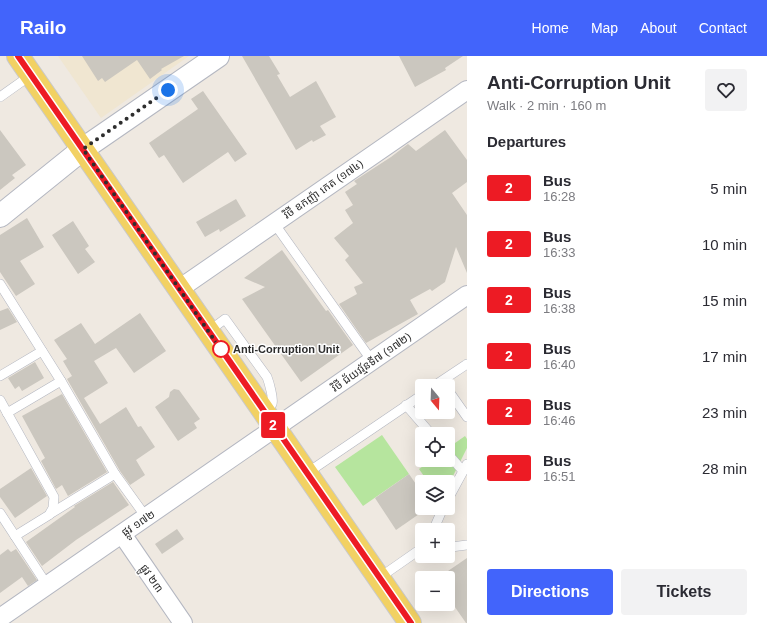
<!DOCTYPE html>
<html lang="en">
<head>
<meta charset="utf-8">
<style>
  :root { --surface:#fff; --page:#f2f2f3; --text:#2b2b33; --muted:#7c7c81; --accent:#4264fb }
  body { margin:0; font-family:Arial,"Noto Sans Khmer",sans-serif; background:var(--page); color:var(--text); height:100vh; display:flex; flex-direction:column; font-size:15px; white-space:nowrap }
  * { box-sizing:border-box; margin:0 }
  p { font-size:13px; color:var(--muted) }
  .icon { flex:none; width:22px; height:22px; fill:none; stroke:currentColor; stroke-width:2; stroke-linecap:round; stroke-linejoin:round }
  .map { position:relative; flex:1; overflow:hidden }
  .panel { display:flex; flex-direction:column; background:var(--surface); width:300px }
  .panel>* { flex:none }
  .badge { padding:0 8px; border-radius:3px; font-size:14px; line-height:26px }
  .needle { width:26px; rotate:161deg }
  .buttons { position:absolute; left:415px; top:323px; display:grid; gap:8px }
  .buttons a { display:grid; place-items:center; width:40px; height:40px; border-radius:4px; background:var(--surface); box-shadow:0 4px 16px #0002; font-size:20px }
  .you { position:absolute; width:20px; height:20px; margin:-10px; border:3px solid #fff; border-radius:50%; background:#1a73e8; box-shadow:0 0 0 6px #1a73e833 }
  .map>.badge { position:absolute; translate:-50% -50%; box-shadow:0 0 0 2px #fff }
  h2 { padding:0 20px; font-size:15px; line-height:36px }
  .round { display:grid; place-items:center; flex:none; width:42px; height:42px; border-radius:4px; background:var(--page) }
  .summary { display:flex; align-items:center; justify-content:space-between; height:68px; padding:0 20px }
  h1 { font-size:19px; font-weight:700; line-height:30px }
  .primary-button { display:flex; gap:8px; margin-top:auto; padding:8px 20px }
  .primary-button a { flex:1; height:46px; border-radius:4px; background:var(--accent); color:#fff; font-size:16px; font-weight:700; line-height:46px; text-align:center }
  .primary-button a+a { background:var(--page); color:var(--text) }
  ul { padding:0; list-style:none }
  li { display:flex; align-items:center; gap:12px; height:56px; padding:0 20px }
  li div { flex:1 }
  li b { display:block; font-size:15px }
  li em { font-style:normal }
  li .badge { min-width:44px; font-weight:700; text-align:center }
  header { display:flex; align-items:center; gap:24px; box-sizing:border-box; height:56px; padding:0 20px; background:var(--accent); color:#fff }
  header strong { font-size:19px }
  nav { display:flex; gap:22px; margin-inline-start:auto; font-size:14px }
  main { display:flex; flex:1; min-height:0 }
  .map>svg:first-child { display:block }
  .education { fill:#f0e6d1 }
  .green { fill:#b6e59e }
  .building { fill:#cbc7bf }
  .lines { fill:none; stroke-linecap:round; stroke-linejoin:round }
  .lane-casing { stroke:#b4b7c1; stroke-width:10 }
  .street-casing { stroke:#b4b7c1; stroke-width:20 }
  .secondary-casing { stroke:#b4b7c1; stroke-width:24 }
  .primary-casing { stroke:#c9c9c9; stroke-width:24 }
  .lane { stroke:#fff; stroke-width:9 }
  .street { stroke:#fff; stroke-width:18 }
  .secondary { stroke:#fff; stroke-width:22 }
  .primary { stroke:#f2d163; stroke-width:22 }
  .line-casing { stroke:#fff; stroke-width:9 }
  .line { stroke:#ed1b24; stroke-width:6 }
  .walk { stroke:#2e2e2e; stroke-width:4; stroke-dasharray:0 7.2 }
  .stop-dot { fill:#fff; stroke:#ed1b24; stroke-width:2 }
  .labels { text-anchor:middle; stroke-width:3; stroke-linejoin:round; paint-order:stroke }
  .street-label { font-size:11px; fill:#2e2e2e; stroke:#fff }
  .stop-label { font-size:11px; font-weight:bold; fill:#2e2e2e; stroke:#fff; text-anchor:start }
</style>
</head>
<body>
<header>
<strong>Railo</strong>
<nav><a>Home</a><a>Map</a><a>About</a><a>Contact</a></nav>
</header>
<main>
<div class="map">
<svg width="467" height="567" viewBox="0 0 467 567">
  <rect width="100%" height="100%" fill="#efe9e1"/>
  <path class="education" d="M58,0h131l-88,62z"/>
  <g class="green">
    <path d="M382,379l27,39 -46,32 -28,-39z"/>
    <path d="M465,380l2,3v9l-19,38v-4h-20l-9,-13 13,-9h16v-12z"/>
  </g>
  <g class="building">
    <path d="M82,0h102l-23,13 1,1 -12,9 -13,-19 -32,22 -3,-4 -4,3z"/>
    <path d="M242,0h27l11,18 -3,1 13,22 26,-16 20,36 -16,9 6,9 -13,7 -1,-2 -16,10z"/>
    <path d="M399,0h64l-18,12 1,2 -31,17z"/>
    <path d="M203,35l44,63 -12,8 -7,-10 -45,31 -19,-28 -5,3 -10,-15 49,-34 -7,-10z"/>
    <path d="M0,74l26,35 -14,10 3,3 -15,12z"/>
    <path d="M445,74l22,30v22l-15,11 15,22v58l-11,-26 -11,35 -13,9 -2,-2 -20,11 8,14 -52,29 -27,-39 18,-10 -3,-7 9,-4 -18,-23 4,-4 -15,-18 19,-15 -8,-13 8,-5 -8,-13 12,-8 -3,-3 37,-24 17,-13 8,7z"/>
    <path d="M236,143l10,17 -26,16 -1,-3 -14,8 -9,-15z"/>
    <path d="M27,162l17,29 -24,14 15,23 -19,12 -16,-24v-37z"/>
    <path d="M73,165l16,25 -4,3 10,13 -17,12 -26,-39z"/>
    <path d="M282,194l44,61 2,-1 25,35 -52,37 -59,-83 23,-12 -21,-9z"/>
    <path d="M8,252l9,14 -17,8v-19z"/>
    <path d="M140,257l26,38 -32,22 -18,-25 -22,13 14,22 -24,15 16,26 26,-17 12,20 3,-1 14,21 -19,13 9,15 -15,10 -10,-14 -53,-92 5,-3 -9,-15 4,-2 -13,-19 27,-17 14,21z"/>
    <path d="M35,306l9,16 -22,13 -3,-5 -4,3 -7,-11z"/>
    <path d="M174,333l5,1 21,29 -6,4 3,5 -19,13 -23,-34 14,-10 1,-5z"/>
    <path d="M62,338l45,78 -39,24 -6,-11 -6,4 -15,-28 4,-3 -23,-42z"/>
    <path d="M31,412l16,28 -32,22 -15,-21v-8z"/>
    <path d="M409,418l13,19v19l-26,18 -21,-32z"/>
    <path d="M113,426l16,23 -53,35 -34,26 -16,-24 49,-35 -1,-1z"/>
    <path d="M177,473l7,10 -22,15 -7,-10z"/>
    <path d="M8,493l3,3 5,-3 21,31 -9,6 -6,-9 -22,16v-38z"/>
    <path d="M467,502v65h-1l-18,-26v-26z"/>
  </g>
  <g class="lines">
    <g class="lane-casing">
      <g id="lane">
        <path d="M0,41l31,-22"/>
        <path d="M274,167l98,138"/>
        <path d="M0,228l61,97 54,93 31,43"/>
        <path d="M209,275l16,-12 42,58c2,5 7,23 5,27 -2,2 -6,5 -8,7"/>
        <path d="M0,320l42,-25"/>
        <path d="M434,330l33,-22"/>
        <path d="M448,334l19,27"/>
        <path d="M0,344l54,97 -1,11 -4,7 -34,21"/>
        <path d="M406,349l25,29"/>
        <path d="M7,357l54,-32"/>
        <path d="M448,398l15,17"/>
        <path d="M307,417l115,-78"/>
        <path d="M448,443l19,-35"/>
        <path d="M0,457l47,72"/>
        <path d="M50,458l65,-40"/>
        <path d="M438,474l-2,-6 7,-16"/>
        <path d="M448,488l3,3 16,-2"/>
        <path d="M379,522l43,-30"/>
      </g>
    </g>
    <g class="street-casing">
      <g id="street">
        <path d="M179,233l288,-199"/>
        <path d="M122,478l61,89"/>
        <path d="M0,562l467,-323"/>
      </g>
    </g>
    <g class="secondary-casing">
      <path id="secondary" d="M0,160l83,-67 135,-93"/>
    </g>
    <g class="primary-casing">
      <path id="primary" d="M18,0l392,567"/>
    </g>
    <use href="#lane" class="lane"/>
    <use href="#street" class="street"/>
    <use href="#secondary" class="secondary"/>
    <use href="#primary" class="primary"/>
  </g>
  <g class="lines">
    <g class="line-casing">
      <path id="line" d="M18,0l393,567"/>
    </g>
    <use href="#line" class="line"/>
    <path class="walk" d="M168,34l-85,59 141,205 -3,-5"/>
  </g>
  <circle class="stop-dot" cx="221" cy="293" r="8"/>
  <g class="labels">
    <g class="street-label">
      <text transform="translate(323 133) rotate(-35)" y="4">វិថី ឧកញ៉ា កេត (១៧៤)</text>
      <text transform="translate(371 306) rotate(-35)" y="4">វិថី ជ័យវរ្ម័នទី៧ (១៧២)</text>
      <text transform="translate(138 467) rotate(-34)" y="4">ផ្លូវ ១៧២</text>
      <text transform="translate(152 522) rotate(55)" y="4">ផ្លូវ ២៣</text>
    </g>
    <g class="stop-label">
      <text x="233" y="297">Anti-Corruption Unit</text>
    </g>
  </g>
</svg>
<div class="buttons">
<a><svg class="needle" viewBox="-14 -14 28 28"><path d="M0-13l5 13h-10z" fill="#e53935"/><path d="M0 13l5-13h-10z" fill="#7c7c81"/></svg></a>
<a><svg class="icon" aria-label="locate" viewBox="0 0 24 24"><circle cx="12" cy="12" r="6"/><path d="M12 2v4M12 18v4M2 12h4M18 12h4"/></svg></a>
<a><svg class="icon" aria-label="layers" viewBox="0 0 24 24"><path d="M12 4l9 5-9 5-9-5zM3 14l9 5 9-5"/></svg></a>
<a>+</a>
<a>−</a>
</div>
<div class="you" style="left:168px;top:34px"></div>
<b class="badge" style="left:273px;top:369px;background:#ed1b24;color:#fff">2</b>
</div>
<section class="panel">
<div class="summary"><div><h1>Anti-Corruption Unit</h1><p>Walk · 2 min · 160 m</p></div><a class="round"><svg class="icon" aria-label="heart" viewBox="0 0 24 24"><path d="M12 20l-8-8c-3-5 5-10 8-4 3-6 11-1 8 4z"/></svg></a></div>
<h2>Departures</h2>
<ul>
<li><span class="badge" style="background:#ed1b24;color:#fff">2</span><div><b>Bus</b><p>16:28</p></div><em>5 min</em></li>
<li><span class="badge" style="background:#ed1b24;color:#fff">2</span><div><b>Bus</b><p>16:33</p></div><em>10 min</em></li>
<li><span class="badge" style="background:#ed1b24;color:#fff">2</span><div><b>Bus</b><p>16:38</p></div><em>15 min</em></li>
<li><span class="badge" style="background:#ed1b24;color:#fff">2</span><div><b>Bus</b><p>16:40</p></div><em>17 min</em></li>
<li><span class="badge" style="background:#ed1b24;color:#fff">2</span><div><b>Bus</b><p>16:46</p></div><em>23 min</em></li>
<li><span class="badge" style="background:#ed1b24;color:#fff">2</span><div><b>Bus</b><p>16:51</p></div><em>28 min</em></li>
</ul>
<div class="primary-button"><a>Directions</a><a>Tickets</a></div>
</section>
</main>
</body>
</html>
